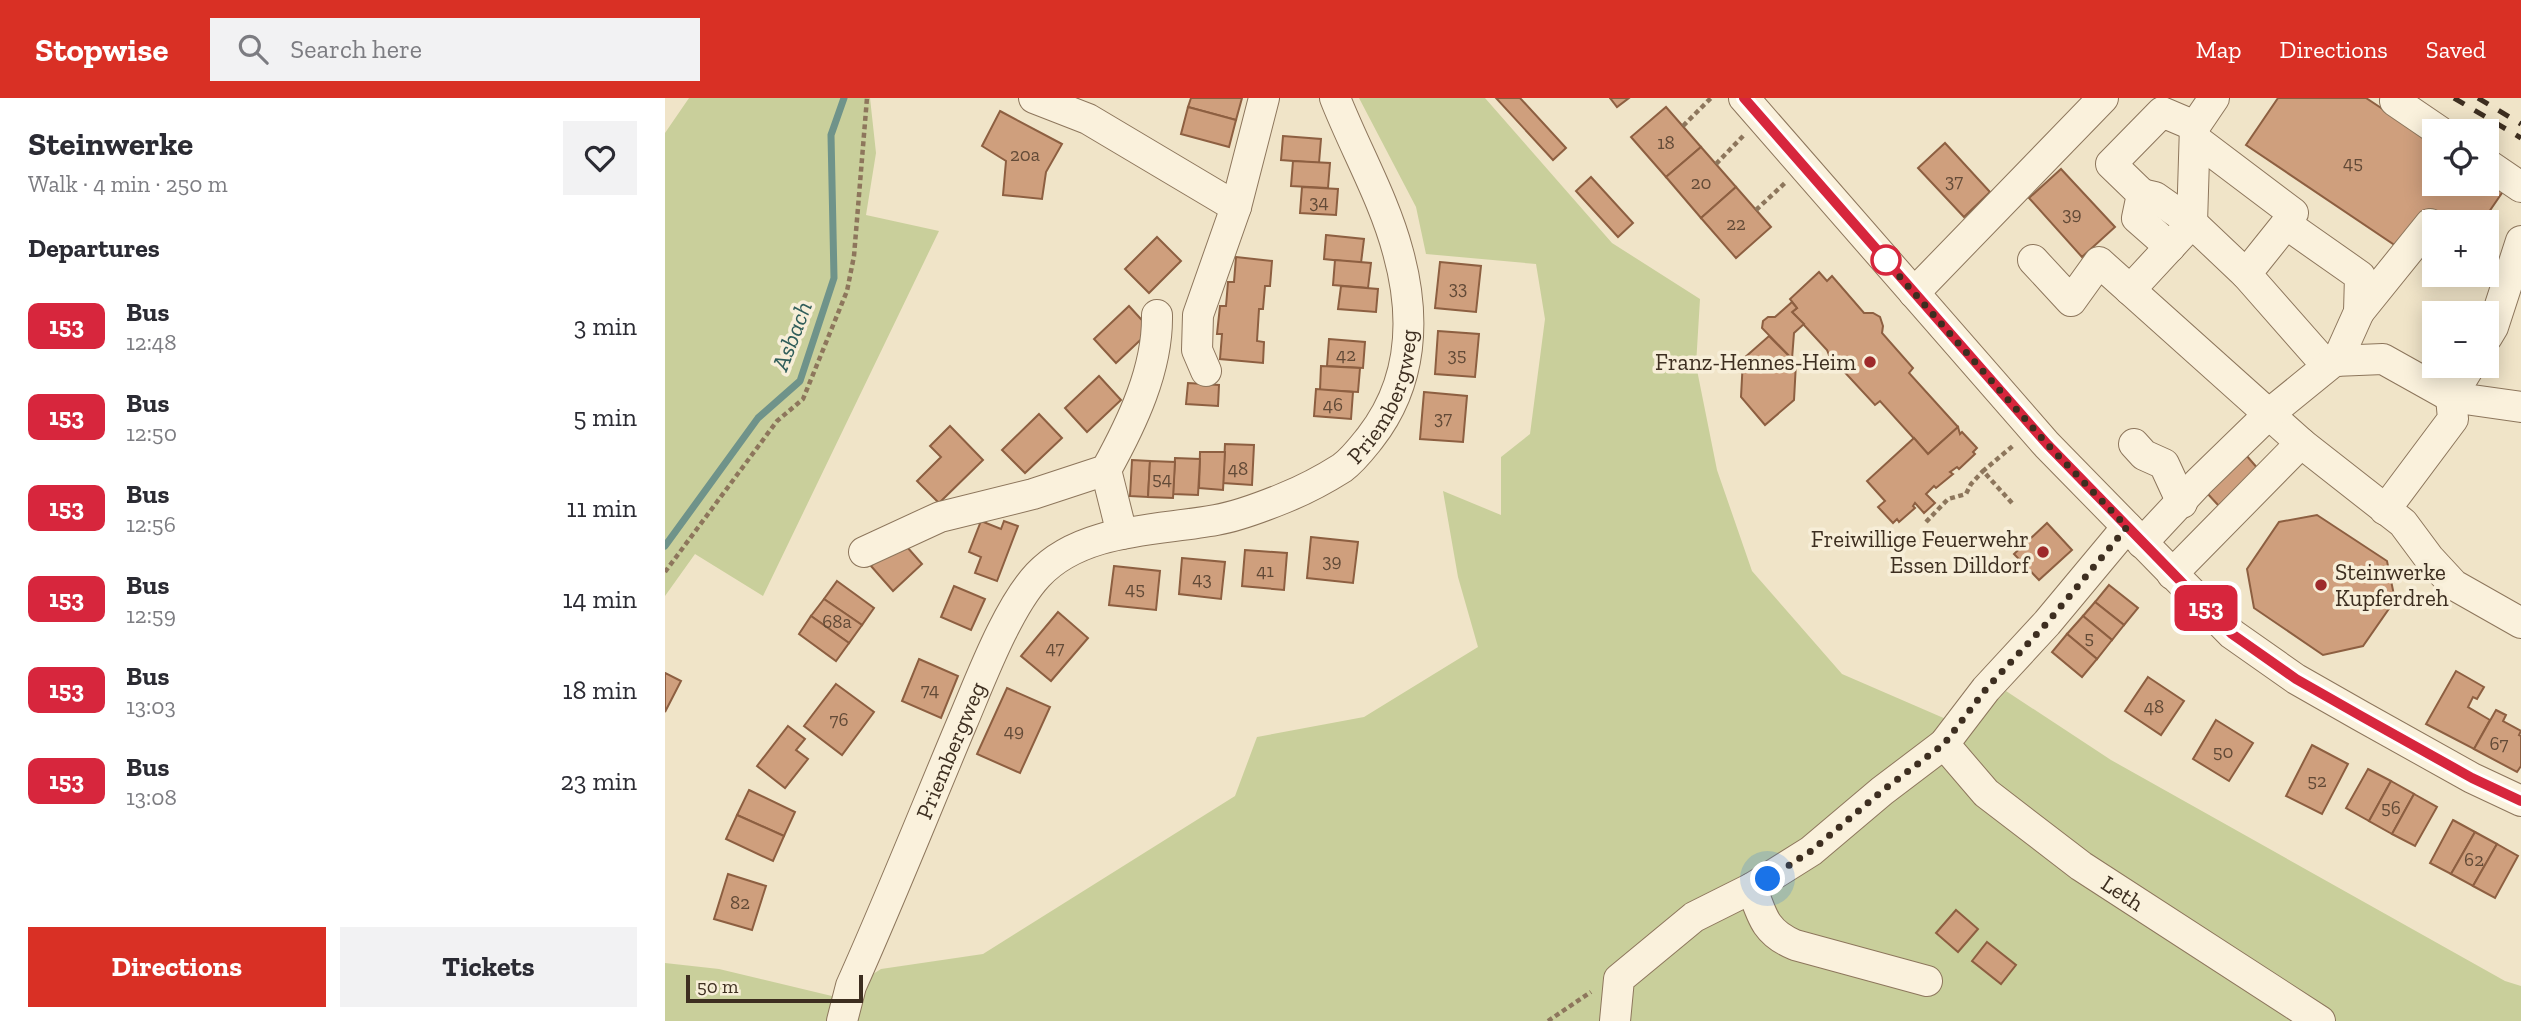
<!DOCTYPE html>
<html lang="en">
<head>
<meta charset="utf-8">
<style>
  :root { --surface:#fff; --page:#f2f2f3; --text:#2b2b33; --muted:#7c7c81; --accent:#d93025 }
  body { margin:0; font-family:"Zilla Slab",serif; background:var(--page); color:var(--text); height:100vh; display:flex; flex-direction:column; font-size:26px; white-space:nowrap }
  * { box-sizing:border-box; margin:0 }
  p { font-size:23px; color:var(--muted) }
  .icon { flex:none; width:38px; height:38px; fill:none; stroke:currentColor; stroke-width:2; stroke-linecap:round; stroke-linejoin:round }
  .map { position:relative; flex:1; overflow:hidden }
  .panel { display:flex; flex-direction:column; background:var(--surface); width:665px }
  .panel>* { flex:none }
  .badge { padding:0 14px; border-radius:10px; font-size:24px; line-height:46px }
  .fabs { position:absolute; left:1757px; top:21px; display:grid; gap:14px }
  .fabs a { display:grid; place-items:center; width:77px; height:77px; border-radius:0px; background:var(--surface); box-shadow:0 4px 18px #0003; font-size:35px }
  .scale { position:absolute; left:21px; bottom:18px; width:177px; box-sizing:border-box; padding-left:7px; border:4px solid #3d2e20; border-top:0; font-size:19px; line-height:24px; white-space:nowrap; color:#3d2e20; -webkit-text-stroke:5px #f7eed8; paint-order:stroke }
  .you { position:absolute; width:35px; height:35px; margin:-18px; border:5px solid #fff; border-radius:50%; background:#1a73e8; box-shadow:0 0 0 10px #1a73e833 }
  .map>.badge { position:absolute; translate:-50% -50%; box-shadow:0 0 0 4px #fff }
  h2 { padding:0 28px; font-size:26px; line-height:63px }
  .round { display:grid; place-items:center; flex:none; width:74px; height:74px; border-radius:0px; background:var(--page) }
  .head { display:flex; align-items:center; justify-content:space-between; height:119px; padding:0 28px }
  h1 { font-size:33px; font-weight:700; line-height:52px }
  .button { display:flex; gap:14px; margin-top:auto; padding:14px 28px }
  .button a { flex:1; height:80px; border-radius:0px; background:var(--accent); color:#fff; font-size:28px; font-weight:700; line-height:80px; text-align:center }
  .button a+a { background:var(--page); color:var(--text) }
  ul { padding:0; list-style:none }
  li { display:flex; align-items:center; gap:21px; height:91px; padding:0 28px }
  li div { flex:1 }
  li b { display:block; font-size:26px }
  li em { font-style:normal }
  li .badge { min-width:77px; font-weight:700; text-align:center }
  header { display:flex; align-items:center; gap:42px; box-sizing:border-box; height:98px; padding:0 35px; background:var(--accent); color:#fff }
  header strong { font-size:33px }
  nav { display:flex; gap:38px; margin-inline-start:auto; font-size:24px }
  .search { width:490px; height:63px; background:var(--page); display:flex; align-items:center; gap:18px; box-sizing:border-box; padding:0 24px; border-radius:0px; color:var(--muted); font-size:26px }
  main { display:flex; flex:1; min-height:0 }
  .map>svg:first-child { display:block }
  .green { fill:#c9cf9b }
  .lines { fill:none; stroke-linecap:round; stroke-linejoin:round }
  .stream { stroke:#6f938a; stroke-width:7 }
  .building { fill:#cf9f7d; stroke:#8d5f41; stroke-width:2 }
  .minor-casing { stroke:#8d765c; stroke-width:32 }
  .path { stroke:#8d765c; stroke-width:4.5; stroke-dasharray:5 3.5; stroke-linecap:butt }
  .minor { stroke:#faf1dc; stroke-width:30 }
  .rail { stroke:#3d2e20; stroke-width:5; stroke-dasharray:12 12; stroke-linecap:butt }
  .line-casing { stroke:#fff; stroke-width:16 }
  .line { stroke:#d7263d; stroke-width:10 }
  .walk { stroke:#3d2e20; stroke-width:7; stroke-dasharray:0 12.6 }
  .stop-dot { fill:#fff; stroke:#d7263d; stroke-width:3.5 }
  .poi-dot { fill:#9e2a2b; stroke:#f7eed8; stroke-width:2.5 }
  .labels { text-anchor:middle; stroke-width:7; stroke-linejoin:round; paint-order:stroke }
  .number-label { font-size:19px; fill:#624a37 }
  .poi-label { font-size:23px; fill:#3d2e20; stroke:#f7eed8; text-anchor:end }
  .street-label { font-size:23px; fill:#3d2e20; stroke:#f7eed8 }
  .water-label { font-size:24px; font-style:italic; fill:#2f5d5a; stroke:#f7eed8 }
</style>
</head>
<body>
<header>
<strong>Stopwise</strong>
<div class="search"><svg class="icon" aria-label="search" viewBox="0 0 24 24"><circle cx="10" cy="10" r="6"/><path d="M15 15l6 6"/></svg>Search here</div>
<nav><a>Map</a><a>Directions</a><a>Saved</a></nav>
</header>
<main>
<section class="panel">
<div class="head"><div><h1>Steinwerke</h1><p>Walk · 4 min · 250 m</p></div><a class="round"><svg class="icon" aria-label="heart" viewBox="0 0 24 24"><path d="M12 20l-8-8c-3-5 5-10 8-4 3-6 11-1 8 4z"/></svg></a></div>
<h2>Departures</h2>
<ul>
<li><span class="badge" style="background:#d7263d;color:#fff">153</span><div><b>Bus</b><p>12:48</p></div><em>3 min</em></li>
<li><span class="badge" style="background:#d7263d;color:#fff">153</span><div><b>Bus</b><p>12:50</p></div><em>5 min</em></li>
<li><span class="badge" style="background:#d7263d;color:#fff">153</span><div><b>Bus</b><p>12:56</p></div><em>11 min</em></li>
<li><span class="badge" style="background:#d7263d;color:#fff">153</span><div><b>Bus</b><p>12:59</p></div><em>14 min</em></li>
<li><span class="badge" style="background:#d7263d;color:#fff">153</span><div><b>Bus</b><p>13:03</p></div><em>18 min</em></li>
<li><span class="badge" style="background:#d7263d;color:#fff">153</span><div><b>Bus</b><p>13:08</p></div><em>23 min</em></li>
</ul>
<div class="button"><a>Directions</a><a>Tickets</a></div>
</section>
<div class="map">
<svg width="1856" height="923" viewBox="0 0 1856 923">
  <rect width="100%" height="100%" fill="#f0e4c8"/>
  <g class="green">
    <path d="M24,0h181l6,55 -10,62 73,16 -176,365 -68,-42 -30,42v-463z"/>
    <path d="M694,0h126l127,145 88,56 -4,66 21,105 35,101 90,103 127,55 37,-38 105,69 394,221 16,5v35h-1856v-58l54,6 117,28 45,-28 102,-15 252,-158 22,-59 107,-20 114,-70 -20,-70 -15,-86 58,24v-58l29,-23 15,-115 -9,-55 -110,-10 -10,-47z"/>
  </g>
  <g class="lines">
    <path class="stream" d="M0,448l93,-128 42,-37 34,-103 -3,-143 13,-37"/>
  </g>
  <g class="building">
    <path d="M526,0h51l-6,22 -48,-13z"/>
    <path d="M831,0h24l46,50 -13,12z"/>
    <path d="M945,0h19l-12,9z"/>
    <path d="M1613,0h88l68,45v41h53v-6l17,12 -22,32h-7l-7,-4 -3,4h-26l-37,28 -156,-105z"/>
    <path d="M523,9l48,13 -7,27 -48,-13z"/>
    <path d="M1001,9l35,40 -35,30 -35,-40z"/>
    <path d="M335,13l62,33 -16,28 -4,27 -39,-4 3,-34 -24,-15z"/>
    <path d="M618,38l38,3 -2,24 -38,-3z"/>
    <path d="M1280,45l45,49 -26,25 -46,-49z"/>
    <path d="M1036,49l35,40 -35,31 -35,-41z"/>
    <path d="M628,63l37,2 -2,25 -37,-2z"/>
    <path d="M1396,71l54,58 -33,30 -53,-59z"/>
    <path d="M926,79l42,46 -15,14 -42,-46z"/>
    <path d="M637,89l36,2 -2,26 -36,-2z"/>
    <path d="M1071,89l35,40 -35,31 -35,-40z"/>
    <path d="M661,137l38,4 -3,24 -37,-4z"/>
    <path d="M492,139l24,24 -32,32 -24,-24z"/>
    <path d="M571,159l36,4 -2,25h-5l-2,23h-4l-2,32 7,1 -1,21 -43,-4 2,-25h-5l3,-28h6l2,-24h6z"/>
    <path d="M670,162l36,3 -3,25 -35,-3z"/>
    <path d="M775,164l41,4 -5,46 -41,-4z"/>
    <path d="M1154,174l8,9 5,-5 32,37h9l7,4 3,9 -1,7 31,35 -4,5 49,54 -30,27 -48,-53 -5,4 -36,-39 -8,-6 -4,-10 -35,-38 5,-4 -7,-9z"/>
    <path d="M676,188l37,3 -2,23 -38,-3z"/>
    <path d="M1127,204l5,6 -5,4 12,12 -10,9 -2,26 -30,-31 1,-7 5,-4h7z"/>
    <path d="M464,208l22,24 -35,33 -22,-24z"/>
    <path d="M773,233l41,3 -4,43 -40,-3z"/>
    <path d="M1104,238l27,27 -2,37 -29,25 -24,-28 2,-38z"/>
    <path d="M664,241l36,3 -2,26 -36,-2z"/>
    <path d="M656,268l39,2 -2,24 -38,-2z"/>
    <path d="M434,278l22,24 -34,32 -22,-24z"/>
    <path d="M523,285l31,2 -1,21 -32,-2z"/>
    <path d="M651,291l37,3 -2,27 -37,-3z"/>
    <path d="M759,294l43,4 -4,46 -43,-3z"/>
    <path d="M374,316l23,24 -37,35 -23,-23z"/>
    <path d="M285,328l33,34 -44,43 -22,-22 24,-24 -11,-11z"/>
    <path d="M1293,329l2,7 2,-2 15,16 -4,4 2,2 -16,15 -2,-2 -7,5 3,2 -17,14 -2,-2 -8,8 9,9 -11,10 -9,-10 -2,3 2,2 -16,14 -2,-3 -4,4 -15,-16 7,-6 -18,-20 47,-43 14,16z"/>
    <path d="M560,346l29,1 -2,40 -29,-2z"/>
    <path d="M535,354h25l-2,38 -24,-2z"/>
    <path d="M1581,357l13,15 -40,36 -13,-14z"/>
    <path d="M510,360l25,1 -2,36 -25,-1z"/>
    <path d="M467,362l18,1 -2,36 -18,-1z"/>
    <path d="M485,363l25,1 -2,36 -25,-1z"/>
    <path d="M1652,417l70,46 8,39 -32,46 -40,9 -69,-47 -7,-39 32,-47z"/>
    <path d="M316,423l20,8 3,-8 14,5 -21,55 -22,-8 6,-16 -12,-5z"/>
    <path d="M1382,425l25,27 -33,30 -25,-26z"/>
    <path d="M646,439l47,5 -5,41 -46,-5z"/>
    <path d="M235,441l22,25 -29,27 -22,-25z"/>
    <path d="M580,452l42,3 -3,37 -42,-4z"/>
    <path d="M517,460l43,4 -4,37 -42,-5z"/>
    <path d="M449,468l46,5 -4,39 -47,-5z"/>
    <path d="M172,483l37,27 -12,17 -38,-26z"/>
    <path d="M1444,487l29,23 -14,17 -29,-23z"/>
    <path d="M289,488l31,13 -14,31 -30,-13z"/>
    <path d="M159,501l38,26 -13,18 -38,-27z"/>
    <path d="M1430,504l29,23 -12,15 -29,-24z"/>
    <path d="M393,514l30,26 -37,43 -30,-25z"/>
    <path d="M146,518l38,27 -13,18 -37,-27z"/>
    <path d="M1418,518l29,24 -15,19 -30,-25z"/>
    <path d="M1402,536l30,25 -15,18 -30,-25z"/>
    <path d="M254,561l39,17 -17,42 -39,-17z"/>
    <path d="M1791,573l28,16 -7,12 -4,-2 -5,10 22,13 -16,29 -48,-25z"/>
    <path d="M0,575l16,8 -16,31z"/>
    <path d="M1483,579l36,24 -23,34 -36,-24z"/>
    <path d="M171,586l38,28 -32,43 -38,-29z"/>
    <path d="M342,590l43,19 -30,66 -43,-19z"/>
    <path d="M1831,612l10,5 -3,6 18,10 -2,4 2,1v30l-4,6 -43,-23z"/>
    <path d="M1551,622l37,23 -24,38 -36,-22z"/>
    <path d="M123,628l17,13 -9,11 12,9 -23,29 -28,-22z"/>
    <path d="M1647,647l36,19 -26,50 -36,-18z"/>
    <path d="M1703,671l23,12 -22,40 -23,-13z"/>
    <path d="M1726,683l23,13 -22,40 -23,-13z"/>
    <path d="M84,692l46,22 -11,24 -47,-21z"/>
    <path d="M1749,696l23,13 -22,39 -23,-12z"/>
    <path d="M72,717l47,21 -11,25 -47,-22z"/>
    <path d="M1788,722l22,12 -24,42 -21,-11z"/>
    <path d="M1810,734l22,12 -24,42 -22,-12z"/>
    <path d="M1832,746l21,12 -23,42 -22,-12z"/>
    <path d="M63,776l38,12 -14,44 -38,-11z"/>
    <path d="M1291,812l22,19 -20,23 -22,-19z"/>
    <path d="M1322,844l29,23 -15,19 -29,-23z"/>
  </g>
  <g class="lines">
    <g class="minor-casing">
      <g id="minor">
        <path d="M369,0l54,21 148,88"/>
        <path d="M1079,0l303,347 185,189 64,45 65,37 111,62 49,23"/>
        <path d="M1730,3l44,30"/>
        <path d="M1530,41l98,74 -7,11"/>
        <path d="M1822,66l34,23"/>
        <path d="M1477,96l13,3 37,26"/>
        <path d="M1527,125l3,-97 19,-28"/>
        <path d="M1505,149l-33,-29 5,-24 -31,-30 51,-52 33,14"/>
        <path d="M1368,162l38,41 28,-39 202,181 102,80 26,35 25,27 67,38"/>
        <path d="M1465,192l62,-67 54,51"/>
        <path d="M1249,195l189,-195"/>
        <path d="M1694,214l71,-88"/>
        <path d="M1822,239l6,-10 28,-86"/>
        <path d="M1662,268l-81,-92 40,-50 74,52 -1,36 -22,49"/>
        <path d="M541,273l-9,-21 1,-35 38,-108 28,-109"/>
        <path d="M1469,346l10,11 20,9 18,39"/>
        <path d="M441,372l16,64"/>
        <path d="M1720,412l68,-91 -2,-22 19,-31"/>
        <path d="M1477,445l57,-61 70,-68 65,-53 49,-2 68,38 70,10"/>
        <path d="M199,454l76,-35 93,-23 73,-24c26,-47 52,-101 51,-155"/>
        <path d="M1507,476l129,-131"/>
        <path id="s1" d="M1279,646l42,49 95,73 239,155"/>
        <path d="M1087,790c10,29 14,45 43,57l132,36"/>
        <path id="s2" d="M177,923l9,-35c39,-87 74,-175 111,-263 18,-42 45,-115 76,-148 44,-47 119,-44 178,-55 23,-4 46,-13 68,-22 20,-8 39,-18 58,-30 11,-8 20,-20 28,-30 43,-55 46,-121 28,-186 -14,-53 -43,-103 -63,-154"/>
        <path d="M950,923l4,-42 75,-62 58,-29 59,-37 71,-60 62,-47 42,-55 61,-66 80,-96"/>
      </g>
    </g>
    <g class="path">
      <path d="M1018,28l28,-28"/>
      <path d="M1051,66l29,-30"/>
      <path d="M1091,112l30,-28"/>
      <path d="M1347,405l-29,-32 31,-26"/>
      <path d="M1261,424l22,-23 18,-5 5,-10 12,-13"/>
      <path d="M0,474l112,-151 26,-22 44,-108 7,-35 13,-158"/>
      <path d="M883,923l43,-29"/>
    </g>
    <use href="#minor" class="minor"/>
    <g class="rail">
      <path d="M1789,0l67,40"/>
      <path d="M1813,0l43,26"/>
    </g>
  </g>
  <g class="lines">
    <g class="line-casing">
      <path id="line" d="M1079,0l303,346 185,190 64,45 65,37 111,62 49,23"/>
    </g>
    <use href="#line" class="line"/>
    <path class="walk" d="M1103,781l43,-28 71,-60 62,-47 42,-55 61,-66 80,-96 -80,-83 -168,-191 7,7"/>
  </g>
  <circle class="stop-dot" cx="1221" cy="162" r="14"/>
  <g class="poi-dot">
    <circle cx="1205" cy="264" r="7"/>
    <circle cx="1378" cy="454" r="7"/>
    <circle cx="1656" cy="487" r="7"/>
  </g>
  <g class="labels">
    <g class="number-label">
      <text x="1001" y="51">18</text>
      <text x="360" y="63">20a</text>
      <text x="1688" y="71">45</text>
      <text x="1289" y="89">37</text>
      <text x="1036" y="91">20</text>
      <text x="654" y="110">34</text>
      <text x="1407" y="122">39</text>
      <text x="1071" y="132">22</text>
      <text x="793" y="196">33</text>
      <text x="681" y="263">42</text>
      <text x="792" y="263">35</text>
      <text x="668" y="313">46</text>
      <text x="778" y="326">37</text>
      <text x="573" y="377">48</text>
      <text x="497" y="387">54</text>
      <text x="667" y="469">39</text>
      <text x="600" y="479">41</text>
      <text x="537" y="487">43</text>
      <text x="470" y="497">45</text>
      <text x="172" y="530">68a</text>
      <text x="1424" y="546">5</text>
      <text x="390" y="556">47</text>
      <text x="265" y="598">74</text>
      <text x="1489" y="615">48</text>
      <text x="174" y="628">76</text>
      <text x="349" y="639">49</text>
      <text x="1834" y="652">67</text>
      <text x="1558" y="660">50</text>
      <text x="1652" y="689">52</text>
      <text x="1726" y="716">56</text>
      <text x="1809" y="768">62</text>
      <text x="75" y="811">82</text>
    </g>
    <g class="poi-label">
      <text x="1191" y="272">Franz-Hennes-Heim</text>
      <text x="1364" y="449">Freiwillige Feuerwehr<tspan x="1364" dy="26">Essen Dilldorf</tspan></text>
      <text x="1670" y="482" text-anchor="start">Steinwerke<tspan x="1670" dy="26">Kupferdreh</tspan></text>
    </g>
    <g class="street-label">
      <text dy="8" stroke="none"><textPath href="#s2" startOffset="901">Priembergweg</textPath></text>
      <text dy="8" stroke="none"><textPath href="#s2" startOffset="292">Priembergweg</textPath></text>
      <text dy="8" stroke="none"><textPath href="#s1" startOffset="234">Leth</textPath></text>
    </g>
    <g class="water-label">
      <text transform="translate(127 238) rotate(-69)" y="8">Asbach</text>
    </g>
  </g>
</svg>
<div class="fabs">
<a><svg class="icon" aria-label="locate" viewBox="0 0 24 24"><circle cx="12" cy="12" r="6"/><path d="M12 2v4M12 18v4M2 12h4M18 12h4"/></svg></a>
<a>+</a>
<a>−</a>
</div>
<div class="scale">50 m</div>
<div class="you" style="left:1103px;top:781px"></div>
<b class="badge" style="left:1541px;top:510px;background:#d7263d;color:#fff">153</b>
</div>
</main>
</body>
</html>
